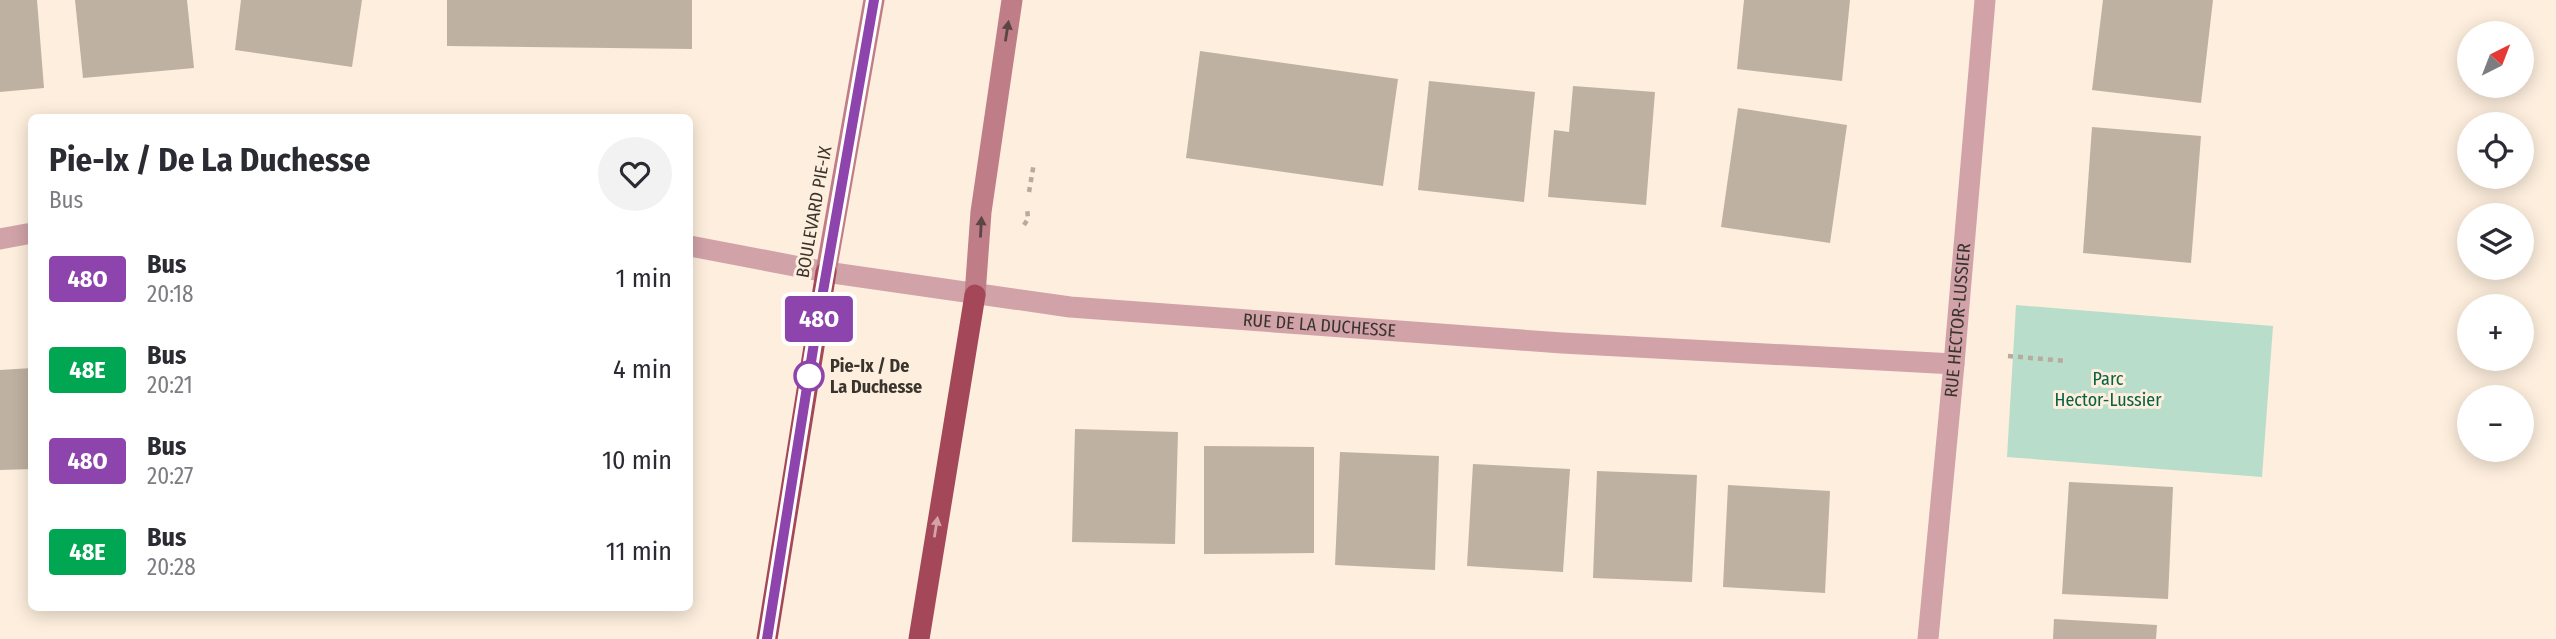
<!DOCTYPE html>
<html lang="fr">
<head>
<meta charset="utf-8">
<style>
  :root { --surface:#fff; --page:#f2f2f3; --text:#2b2b33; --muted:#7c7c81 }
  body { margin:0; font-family:"Fira Sans Condensed",sans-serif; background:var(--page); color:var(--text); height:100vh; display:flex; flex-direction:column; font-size:26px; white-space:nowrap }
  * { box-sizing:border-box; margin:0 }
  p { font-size:23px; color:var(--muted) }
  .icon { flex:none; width:38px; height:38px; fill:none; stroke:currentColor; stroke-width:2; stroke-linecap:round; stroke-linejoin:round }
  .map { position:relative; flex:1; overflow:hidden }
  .sheet { position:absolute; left:28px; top:114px; width:665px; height:497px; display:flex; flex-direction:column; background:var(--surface); border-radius:10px; box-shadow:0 4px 18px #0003 }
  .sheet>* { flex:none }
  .badge { padding:0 14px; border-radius:5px; font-size:24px; line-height:46px }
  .needle { width:46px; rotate:42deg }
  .buttons { position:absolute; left:2457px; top:21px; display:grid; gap:14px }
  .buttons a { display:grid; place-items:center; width:77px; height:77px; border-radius:50%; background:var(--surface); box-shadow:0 4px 18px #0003; font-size:35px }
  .map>.badge { position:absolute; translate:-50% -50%; box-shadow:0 0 0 4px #fff }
  .round { display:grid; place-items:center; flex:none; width:74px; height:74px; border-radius:37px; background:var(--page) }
  .summary { display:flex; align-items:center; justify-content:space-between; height:119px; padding:0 21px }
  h1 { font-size:33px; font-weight:700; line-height:52px }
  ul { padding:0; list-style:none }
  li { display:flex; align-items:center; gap:21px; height:91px; padding:0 21px }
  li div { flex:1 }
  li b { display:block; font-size:26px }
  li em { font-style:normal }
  li .badge { min-width:77px; font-weight:700; text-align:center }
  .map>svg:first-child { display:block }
  .green { fill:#b9ddcb }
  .building { fill:#bfb1a1 }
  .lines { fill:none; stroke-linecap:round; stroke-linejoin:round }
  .path { stroke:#b6ab9d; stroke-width:4.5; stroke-dasharray:5 5; stroke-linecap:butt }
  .street { stroke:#d1a3a9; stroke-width:21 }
  .secondary { stroke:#bf7d87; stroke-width:21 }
  .highway { stroke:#a34759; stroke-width:21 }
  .oneway { fill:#5a4644 }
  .oneway2 { fill:#d4a3a2 }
  .line-casing { stroke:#fff; stroke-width:16 }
  .line { stroke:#8e44ad; stroke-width:10 }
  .stop-dot { fill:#fff; stroke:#8e44ad; stroke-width:3.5 }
  .labels { text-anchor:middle; stroke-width:6; stroke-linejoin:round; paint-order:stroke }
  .street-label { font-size:18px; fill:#39342d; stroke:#fdeedd }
  .stop-label { font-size:18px; font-weight:bold; fill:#39342d; stroke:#fdeedd; text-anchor:start }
  .park-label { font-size:18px; fill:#076143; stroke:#fdeedd }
</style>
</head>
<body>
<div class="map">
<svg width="2556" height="639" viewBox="0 0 2556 639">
  <rect width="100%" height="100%" fill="#fdeedd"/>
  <path class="green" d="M2016,305l257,21 -11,151 -255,-20z"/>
  <g class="building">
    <path d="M0,0h37l7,88 -44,4z"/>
    <path d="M75,0h112l7,68 -111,10z"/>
    <path d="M241,0h121l-10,67 -117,-17z"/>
    <path d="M447,0h245v49l-245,-3z"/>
    <path d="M1744,0h106l-8,81 -105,-12z"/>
    <path d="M2103,0h110l-12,103 -109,-13z"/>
    <path d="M1200,51l198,28 -15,107 -197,-28z"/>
    <path d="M1429,81l106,11 -11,110 -106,-12z"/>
    <path d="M1573,86l82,6 -9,113 -98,-8 6,-67 15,2z"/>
    <path d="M1738,108l109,17 -17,118 -109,-16z"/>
    <path d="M2092,127l109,9 -10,127 -108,-10z"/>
    <path d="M32,368v101l-32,1v-100z"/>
    <path d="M1075,429l103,3 -3,112 -103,-2z"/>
    <path d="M1204,446l110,1v106l-110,1z"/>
    <path d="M1340,452l99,4 -4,114 -100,-5z"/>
    <path d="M1473,464l97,5 -7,103 -96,-6z"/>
    <path d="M1597,471l100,4 -5,107 -99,-4z"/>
    <path d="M2069,482l104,5 -5,112 -106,-5z"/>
    <path d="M1728,485l102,6 -5,102 -102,-6z"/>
    <path d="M2054,619l103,6 -1,14h-103z"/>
  </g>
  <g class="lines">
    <g class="path">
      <path d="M1029,192l5,-29"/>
      <path d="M1024,225l4,-6 -1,-12"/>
      <path d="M2008,356l58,5"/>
    </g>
    <g class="street">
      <path d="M0,239l32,-6"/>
      <path id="s1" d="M690,246l136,26 244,35 492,36 392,21"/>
      <path id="s2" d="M1928,639l26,-275 31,-364"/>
    </g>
    <g class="secondary">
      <path d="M826,272l48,-272"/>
      <path d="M975,295l6,-83 31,-212"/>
    </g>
    <g class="highway">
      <path d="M767,639l59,-367"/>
      <path d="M919,639l56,-344"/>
    </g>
  </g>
  <defs><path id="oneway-solid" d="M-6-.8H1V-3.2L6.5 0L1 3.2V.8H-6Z" transform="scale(1.75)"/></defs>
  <g class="oneway">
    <use href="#oneway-solid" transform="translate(1007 31) rotate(-81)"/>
    <use href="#oneway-solid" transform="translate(981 227) rotate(-87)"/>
  </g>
  <use class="oneway2" href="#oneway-solid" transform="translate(936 527) rotate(-81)"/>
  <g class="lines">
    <g class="line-casing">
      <path id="line" d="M767,639l47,-296 60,-343"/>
    </g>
    <use href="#line" class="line"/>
  </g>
  <circle class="stop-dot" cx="809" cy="376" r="14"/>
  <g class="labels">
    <g class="street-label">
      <text transform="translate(814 212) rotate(-80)" y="6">BOULEVARD PIE-IX</text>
      <text dy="6" stroke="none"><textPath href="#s2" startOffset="320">RUE HECTOR-LUSSIER</textPath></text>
      <text dy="6" stroke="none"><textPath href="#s1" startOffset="635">RUE DE LA DUCHESSE</textPath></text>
    </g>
    <g class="stop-label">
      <text x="830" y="372">Pie-Ix / De<tspan x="830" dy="21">La Duchesse</tspan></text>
    </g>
    <g class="park-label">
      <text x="2108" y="385">Parc<tspan x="2108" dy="21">Hector-Lussier</tspan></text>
    </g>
  </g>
</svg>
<div class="buttons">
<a><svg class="needle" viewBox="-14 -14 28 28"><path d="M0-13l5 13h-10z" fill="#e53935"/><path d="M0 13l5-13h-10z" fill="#7c7c81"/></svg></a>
<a><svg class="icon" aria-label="locate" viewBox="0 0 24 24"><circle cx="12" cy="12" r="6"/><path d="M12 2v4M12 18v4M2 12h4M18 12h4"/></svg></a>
<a><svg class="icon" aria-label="layers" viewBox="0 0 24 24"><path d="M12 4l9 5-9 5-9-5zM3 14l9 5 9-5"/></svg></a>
<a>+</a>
<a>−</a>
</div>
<b class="badge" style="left:819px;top:319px;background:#8e44ad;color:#fff">48O</b>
<section class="sheet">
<div class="summary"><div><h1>Pie-Ix / De La Duchesse</h1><p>Bus</p></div><a class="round"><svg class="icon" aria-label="heart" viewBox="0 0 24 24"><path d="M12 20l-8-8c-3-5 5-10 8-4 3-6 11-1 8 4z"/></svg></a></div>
<ul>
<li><span class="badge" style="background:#8e44ad;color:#fff">48O</span><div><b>Bus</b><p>20:18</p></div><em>1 min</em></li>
<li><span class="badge" style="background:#00a651;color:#fff">48E</span><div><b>Bus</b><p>20:21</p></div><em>4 min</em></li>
<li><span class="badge" style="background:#8e44ad;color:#fff">48O</span><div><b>Bus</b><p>20:27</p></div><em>10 min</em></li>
<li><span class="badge" style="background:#00a651;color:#fff">48E</span><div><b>Bus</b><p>20:28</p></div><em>11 min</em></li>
</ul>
</section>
</div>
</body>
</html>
